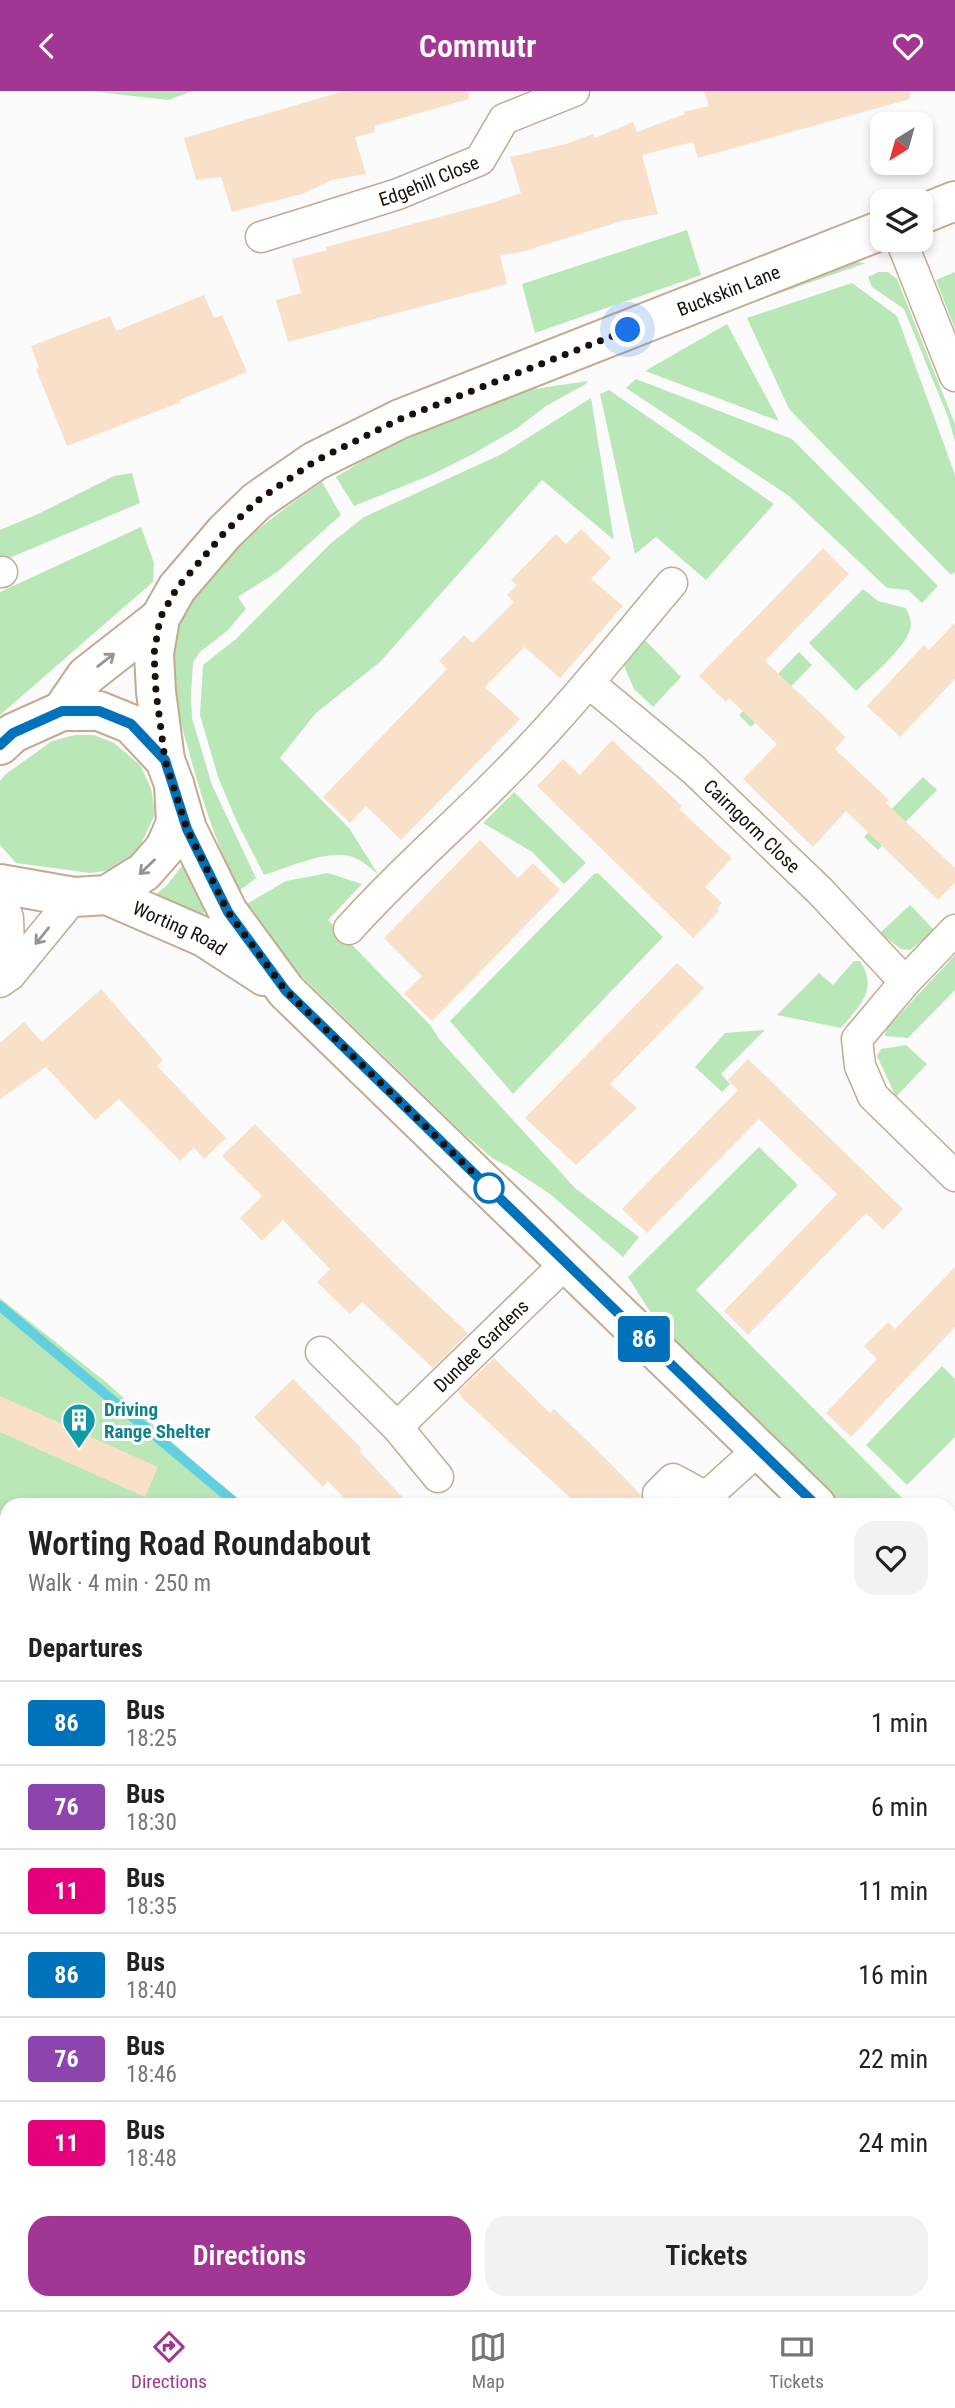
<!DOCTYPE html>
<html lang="en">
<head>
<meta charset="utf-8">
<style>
  :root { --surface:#fff; --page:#f2f2f2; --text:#222; --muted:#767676; --line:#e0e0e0; --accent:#a23695 }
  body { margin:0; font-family:"Roboto Condensed",sans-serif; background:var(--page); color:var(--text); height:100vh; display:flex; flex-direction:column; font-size:26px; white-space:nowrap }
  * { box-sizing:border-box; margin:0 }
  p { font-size:23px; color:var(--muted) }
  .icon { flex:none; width:38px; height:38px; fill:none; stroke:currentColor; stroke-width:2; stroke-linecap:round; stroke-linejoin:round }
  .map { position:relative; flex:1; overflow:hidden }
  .details { position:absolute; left:0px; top:1407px; width:956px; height:812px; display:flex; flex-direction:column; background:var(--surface); border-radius:21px 21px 0 0; box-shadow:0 4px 10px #0003 }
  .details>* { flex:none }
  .badge { padding:0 14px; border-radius:5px; font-size:24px; line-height:46px }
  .needle { width:46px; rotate:217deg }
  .controls { position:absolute; left:870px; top:21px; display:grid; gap:14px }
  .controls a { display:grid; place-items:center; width:63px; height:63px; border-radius:14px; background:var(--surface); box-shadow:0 4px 10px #0003; font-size:35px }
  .you { position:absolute; width:35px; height:35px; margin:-18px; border:5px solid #fff; border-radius:50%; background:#1a73e8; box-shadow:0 0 0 10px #1a73e833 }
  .map>.badge { position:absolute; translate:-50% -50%; box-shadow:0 0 0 4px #fff }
  h2 { padding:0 28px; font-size:26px; line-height:63px }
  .round { display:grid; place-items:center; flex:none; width:74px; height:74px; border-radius:21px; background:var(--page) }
  .head { display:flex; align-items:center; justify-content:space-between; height:119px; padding:0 28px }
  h1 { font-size:33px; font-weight:600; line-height:52px }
  .action { display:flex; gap:14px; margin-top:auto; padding:14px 28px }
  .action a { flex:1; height:80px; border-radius:21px; background:var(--accent); color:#fff; font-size:28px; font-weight:600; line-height:80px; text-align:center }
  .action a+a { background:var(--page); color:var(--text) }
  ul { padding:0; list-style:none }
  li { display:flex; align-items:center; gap:21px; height:84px; padding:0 28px; border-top:2px solid var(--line) }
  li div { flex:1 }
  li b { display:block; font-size:26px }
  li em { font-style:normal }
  li .badge { min-width:77px; font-weight:700; text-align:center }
  header { display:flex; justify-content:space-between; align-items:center; height:91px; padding:0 28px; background:var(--accent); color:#fff; font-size:32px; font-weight:600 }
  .tab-bar { display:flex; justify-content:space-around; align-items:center; height:98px; border-top:2px solid var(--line); background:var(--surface); font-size:19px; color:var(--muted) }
  .tab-bar a { display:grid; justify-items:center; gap:4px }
  .tab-bar .current { color:var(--accent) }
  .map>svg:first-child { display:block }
  .green { fill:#bae7b7 }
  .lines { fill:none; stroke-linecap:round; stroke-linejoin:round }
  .stream { stroke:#62cfe0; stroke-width:10 }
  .building { fill:#f9e0c9 }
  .street-casing { stroke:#c5a990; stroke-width:33 }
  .secondary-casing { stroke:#c5a990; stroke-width:42 }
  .street { stroke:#fff; stroke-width:30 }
  .secondary { stroke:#fff; stroke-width:38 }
  .oneway { stroke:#989490 }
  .line-casing { stroke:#fff; stroke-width:16 }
  .line { stroke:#0072bc; stroke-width:10 }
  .walk { stroke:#1b1108; stroke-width:7; stroke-dasharray:0 12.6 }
  .stop-dot { fill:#fff; stroke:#0072bc; stroke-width:3.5 }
  .labels { text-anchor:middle; stroke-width:6; stroke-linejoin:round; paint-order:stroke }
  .street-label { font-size:19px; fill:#1b1108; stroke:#fff }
  .culture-label { font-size:19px; font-weight:bold; fill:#0d838f; stroke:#fff; text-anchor:start }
</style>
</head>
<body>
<header><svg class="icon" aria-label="back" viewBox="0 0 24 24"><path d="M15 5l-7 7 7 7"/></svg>Commutr<svg class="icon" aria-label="heart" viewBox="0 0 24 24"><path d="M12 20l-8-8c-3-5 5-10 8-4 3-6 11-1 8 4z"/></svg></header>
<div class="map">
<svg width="955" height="2219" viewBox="0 0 955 2219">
  <rect width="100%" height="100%" fill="#fbfbfb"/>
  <g class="green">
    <path d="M90,0h103l-25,9z"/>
    <path d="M687,139l14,45 -166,58 -13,-49z"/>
    <path d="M847,170l19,2 -123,43 -3,-5z"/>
    <path d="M878,181h10l9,7 58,145v17l-7,-24 -44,-108 -32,-22 -4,-10z"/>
    <path d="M955,181v57l-19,-49z"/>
    <path d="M852,192l45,33 40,109 18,50v97l-4,3 -162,-166 -42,-91z"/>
    <path d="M727,233l52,97 -134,-50z"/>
    <path d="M636,288l156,60 146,147 -16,17 -14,-13 -21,-2 -98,-92 -163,-108z"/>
    <path d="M588,290l-2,3 -40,22 -30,23 -43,25 -42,21 -77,31 -18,-29 43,-26 135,-59z"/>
    <path d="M609,299l165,114 -68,76 -50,-43 -21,17 -35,-160z"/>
    <path d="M591,307l23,142 -72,-60 -162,182 -64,51 -36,45 69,70 29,46c-7,-5 -15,-13 -23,-16 -24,-11 -66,10 -91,17l-27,-53 -19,-45 -18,-62 3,-50 33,-26 94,-95 34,-27 138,-63z"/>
    <path d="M132,382l8,30 -140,59v-32l38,-16 76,-38z"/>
    <path d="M322,391l19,33 -64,57 -39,25 8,12 -19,22 -27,21 -7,10 -2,33 1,23 20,67 44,93 -17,13c-22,-44 -37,-92 -50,-139 -9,-33 -19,-65 -17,-99 4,-67 99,-136 150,-171z"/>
    <path d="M141,436l13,36 -1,19 -153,133v-123z"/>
    <path d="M863,498l15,12 28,7c2,5 5,11 5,16 0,20 -41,53 -55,67l-47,-48z"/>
    <path d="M645,549l36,37 -28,30 -19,-18 -10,-23z"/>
    <path d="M799,561l13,13 -61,62 -12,-12z"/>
    <path d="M75,644h19l20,8 26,22 11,23 4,26 -20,43 -24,13 -21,3 -74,-10 -16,-18v-64l6,-7 46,-33z"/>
    <path d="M923,686l14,13 -59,60 -14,-13z"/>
    <path d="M514,701l72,71 -22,21 -32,-32 -49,-29z"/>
    <path d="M190,764c8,18 22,41 12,62l-49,-20 15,-13z"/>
    <path d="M328,782l34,11 -34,36 102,105 10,15 135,148 64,49 -16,20 -73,-63 -41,-27 -17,-9 -30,-26 -177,-172 -40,-55 41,-24z"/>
    <path d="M598,782l65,64 -150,157 -63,-73 144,-147z"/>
    <path d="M910,814l25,26 -25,19 -9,-1 -21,-16z"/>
    <path d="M955,864v35l-47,48 -23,-2 1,-7z"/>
    <path d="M854,870h6c19,29 -1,45 -19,67l-64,-13 42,-42 14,12z"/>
    <path d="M765,939l-44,44 9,10 -8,8 -27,-25 30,-34z"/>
    <path d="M906,954l21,19 -31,33 -19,-41 4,-7z"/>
    <path d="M759,1056l39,38 -102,105 213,215h-69l-177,-173 -35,-55z"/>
    <path d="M0,1207l107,85 135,122h-235v798h489l-3,7h-493z"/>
    <path d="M942,1275l13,13v58l-48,48 -41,-40z"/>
    <path d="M949,1453l6,7v63l-6,-6z"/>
  </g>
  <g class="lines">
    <path class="stream" d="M0,1215l238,199"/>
  </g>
  <g class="building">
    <path d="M344,0h124l1,8 -95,27 1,6 -20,5 11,37 -34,6 -30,14 -70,18 -11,-35 -25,3 -12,-42z"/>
    <path d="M704,0h205l1,8 -212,59 -5,-16 -51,13 16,59 -36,7 -104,32 -18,2 7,29 -219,58 -12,-42 25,-7 -9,-34 35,-9 -1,-3 166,-44 29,-10 -11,-36 56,-13 27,-10 2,4 38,-16 4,10 48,-18 -1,-2 25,-6z"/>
    <path d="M204,204l10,23 8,-3 25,57 -67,28 1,2 -114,44 -31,-77 3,-1 -8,-22 79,-30 6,15z"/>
    <path d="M581,438l30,29 -20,21 32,27 -63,72 -36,-31 -39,40 35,32 -119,121 -35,-34 -16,17 -27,-26 124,-128 -8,-8 25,-26 9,8 41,-41 -7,-7 10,-10 -6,-5 45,-46 10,10z"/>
    <path d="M823,457l26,26 -84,87 81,76 -11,12 54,51 -3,3 69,65v15l-17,17 -92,-89 -33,36 -70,-68 34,-35 -48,-46 -3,4 -27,-26z"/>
    <path d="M955,532v56l-55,58 -33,-31 57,-61 5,5z"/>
    <path d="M612,649l70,66 -3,3 53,49 -27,29 17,16 -5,5 2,3 -26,27 -156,-152 26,-27 17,16z"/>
    <path d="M480,749l38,38 15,-15 27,27 -128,131 -28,-27 18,-18 -38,-38z"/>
    <path d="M677,872l27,25 -94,96 27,24 -61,57 -51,-47z"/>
    <path d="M101,898l62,71 -6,6 69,72 -22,21 -10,-11 -14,13 -61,-62 -24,21 -49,-53 -46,32v-56l24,-21 18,20z"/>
    <path d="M748,968l155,150 -20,21 -17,-17 -118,122 -24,-24 113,-117 -78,-75 -112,114 -25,-24 116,-119 -10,-10z"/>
    <path d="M255,1033l152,152 61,57 -35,35 -71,-66 -12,12 -33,-32 13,-13 -47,-49 -21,21 -22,-23 22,-22 -40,-40z"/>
    <path d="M955,1176v60l-104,110 -25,-24 51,-54 -13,-13 24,-24 7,7z"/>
    <path d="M494,1267l56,55 4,-4 46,44 41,42 4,10h-67l-117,-108 -3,-5z"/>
    <path d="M293,1288l69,70 -3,2 51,54h-59l-23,-24 -5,6 -69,-70z"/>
    <path d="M0,1305l158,71 -13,30 -145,-65z"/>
  </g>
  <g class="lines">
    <g class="street-casing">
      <g id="street">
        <path id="s1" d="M261,146l137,-43 82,-34 24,-41 70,-28"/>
        <path d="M901,149l54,136"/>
        <path d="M0,481h2"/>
        <path id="s2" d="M589,592l105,87 126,121 85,91"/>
        <path d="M0,805l8,22 2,57"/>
        <path d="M349,838c49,-55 104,-102 155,-154 60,-60 113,-127 168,-192"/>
        <path d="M955,839l-50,52 -48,57 3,27 13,30 82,80"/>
        <path d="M0,891l10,-7 64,-78"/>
        <path d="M321,1261l76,75 41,50"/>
        <path id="s3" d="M397,1336l169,-164"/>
        <path d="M658,1403l15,-15 33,18 52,-47"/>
        <path d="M948,1972l7,6"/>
      </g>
    </g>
    <g class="secondary-casing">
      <g id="secondary">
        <path d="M920,124l35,-14"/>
        <path d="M62,620l24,-35 74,-58"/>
        <path d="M0,654l13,-12 49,-22h37l32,13 34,36 9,24 2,39 -11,25 -21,24 -37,23 -33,2 -74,-13"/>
        <path id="s4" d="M165,669l-9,-68 -2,-38 6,-36 17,-30 48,-56 32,-31 58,-40 85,-42 482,-189"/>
        <path d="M174,693l13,45 41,83 58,79 530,514"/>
        <path id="s5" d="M107,804l97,42 60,39"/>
        <path d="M948,1541l7,7"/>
      </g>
    </g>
    <use href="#street" class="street"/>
    <use href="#secondary" class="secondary"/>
  </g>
  <defs><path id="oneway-shaft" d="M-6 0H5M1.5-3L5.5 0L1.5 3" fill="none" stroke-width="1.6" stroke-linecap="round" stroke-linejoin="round" transform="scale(1.75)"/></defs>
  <g class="oneway">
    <use href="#oneway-shaft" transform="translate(106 569) rotate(-38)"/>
    <use href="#oneway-shaft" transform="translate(147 776) rotate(136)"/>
    <use href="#oneway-shaft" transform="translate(42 845) rotate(129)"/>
  </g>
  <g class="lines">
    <g class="line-casing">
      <path id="line" d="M0,654l13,-12 49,-22h37l32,13 34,36 22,69 41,83 58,79 530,514"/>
    </g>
    <use href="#line" class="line"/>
    <path class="walk" d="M489,1097l-203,-197 -58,-79 -41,-83 -22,-69 -9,-68 -2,-38 6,-36 17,-30 48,-56 32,-31 58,-40 85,-42 228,-89"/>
  </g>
  <defs>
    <g id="building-pin" transform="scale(1.75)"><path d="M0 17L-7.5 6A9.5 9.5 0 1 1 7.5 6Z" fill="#0f9aa8" stroke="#fff"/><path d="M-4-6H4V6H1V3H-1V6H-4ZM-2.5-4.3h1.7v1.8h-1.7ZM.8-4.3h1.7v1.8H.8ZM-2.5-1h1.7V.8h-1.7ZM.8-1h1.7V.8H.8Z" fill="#fff"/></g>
  </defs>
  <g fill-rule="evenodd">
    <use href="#building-pin" x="79" y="1329"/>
  </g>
  <circle class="stop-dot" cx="489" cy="1097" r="14"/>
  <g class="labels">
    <g class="street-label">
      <text dy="7" stroke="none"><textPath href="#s1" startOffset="177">Edgehill Close</textPath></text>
      <text dy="7" stroke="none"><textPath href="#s4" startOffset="814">Buckskin Lane</textPath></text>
      <text dy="7" stroke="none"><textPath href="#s2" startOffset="217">Cairngorm Close</textPath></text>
      <text dy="7" stroke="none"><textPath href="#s5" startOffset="80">Worting Road</textPath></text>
      <text dy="7" stroke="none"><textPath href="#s3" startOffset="117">Dundee Gardens</textPath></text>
    </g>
    <g class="culture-label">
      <text x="104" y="1325">Driving<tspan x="104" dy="22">Range Shelter</tspan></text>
    </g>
  </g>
</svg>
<div class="controls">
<a><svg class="needle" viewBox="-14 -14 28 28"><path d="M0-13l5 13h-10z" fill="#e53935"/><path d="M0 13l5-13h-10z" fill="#767676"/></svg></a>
<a><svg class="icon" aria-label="layers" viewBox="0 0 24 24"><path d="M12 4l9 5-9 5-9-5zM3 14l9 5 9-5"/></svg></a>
</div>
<div class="you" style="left:628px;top:239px"></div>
<b class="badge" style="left:644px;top:1248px;background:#0072bc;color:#fff">86</b>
<section class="details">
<div class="head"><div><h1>Worting Road Roundabout</h1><p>Walk · 4 min · 250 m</p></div><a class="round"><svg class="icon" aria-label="heart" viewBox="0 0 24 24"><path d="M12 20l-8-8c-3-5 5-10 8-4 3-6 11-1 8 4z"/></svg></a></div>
<h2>Departures</h2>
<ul>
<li><span class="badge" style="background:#0072bc;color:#fff">86</span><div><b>Bus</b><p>18:25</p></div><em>1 min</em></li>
<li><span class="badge" style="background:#8e44ad;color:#fff">76</span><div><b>Bus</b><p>18:30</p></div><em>6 min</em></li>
<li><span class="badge" style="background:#e6007e;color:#fff">11</span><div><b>Bus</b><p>18:35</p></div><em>11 min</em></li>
<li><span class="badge" style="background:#0072bc;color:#fff">86</span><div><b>Bus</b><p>18:40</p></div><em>16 min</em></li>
<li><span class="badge" style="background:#8e44ad;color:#fff">76</span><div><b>Bus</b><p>18:46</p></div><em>22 min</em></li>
<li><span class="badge" style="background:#e6007e;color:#fff">11</span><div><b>Bus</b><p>18:48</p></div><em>24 min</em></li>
</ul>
<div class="action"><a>Directions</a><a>Tickets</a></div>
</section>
</div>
<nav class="tab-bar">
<a class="current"><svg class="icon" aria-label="directions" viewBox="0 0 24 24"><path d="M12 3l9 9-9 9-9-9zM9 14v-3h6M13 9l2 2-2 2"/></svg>Directions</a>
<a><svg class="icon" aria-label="map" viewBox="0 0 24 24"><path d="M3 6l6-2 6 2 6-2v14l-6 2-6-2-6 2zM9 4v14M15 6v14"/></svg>Map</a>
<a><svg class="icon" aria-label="tickets" viewBox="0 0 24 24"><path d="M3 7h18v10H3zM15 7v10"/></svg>Tickets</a>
</nav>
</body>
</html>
